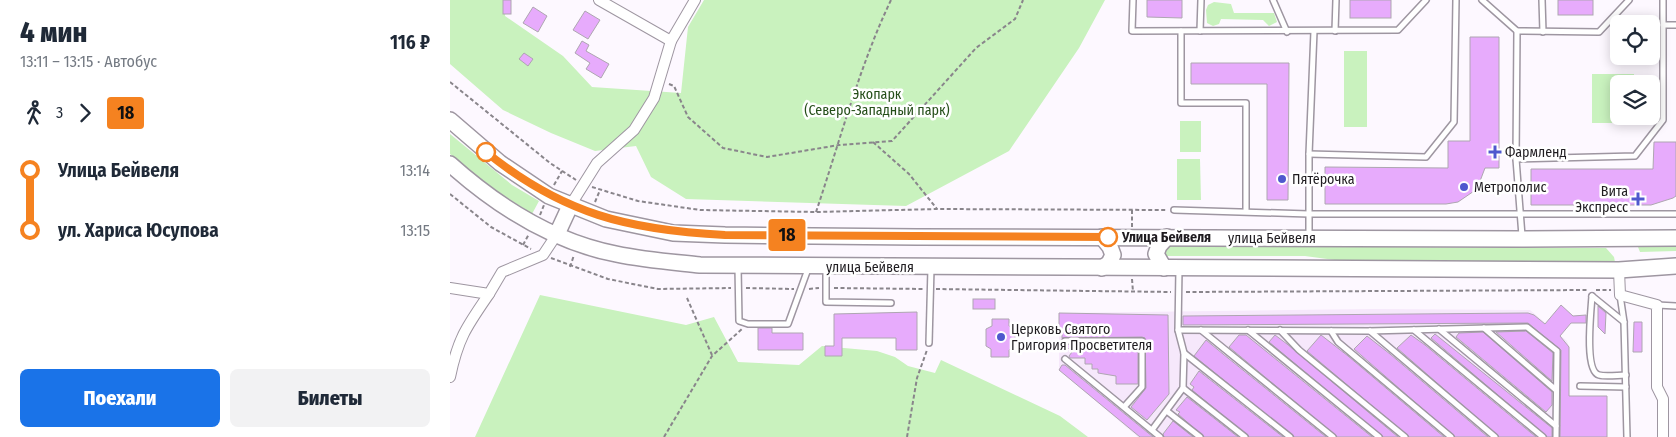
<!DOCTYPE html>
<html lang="ru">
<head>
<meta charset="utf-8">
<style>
  :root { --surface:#fff; --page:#f2f2f3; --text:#1f2937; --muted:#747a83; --accent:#1a73e8 }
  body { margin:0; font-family:"Fira Sans Condensed",sans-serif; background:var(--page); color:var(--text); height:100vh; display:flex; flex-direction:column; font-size:19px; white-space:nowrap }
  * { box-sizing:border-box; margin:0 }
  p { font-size:16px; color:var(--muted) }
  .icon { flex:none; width:28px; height:28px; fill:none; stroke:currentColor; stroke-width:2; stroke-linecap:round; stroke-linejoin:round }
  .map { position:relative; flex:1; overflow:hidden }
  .sheet { display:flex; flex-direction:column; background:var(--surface); width:450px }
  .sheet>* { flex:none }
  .badge { padding:0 10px; border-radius:4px; font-size:18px; line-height:32px }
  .buttons { position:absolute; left:1160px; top:15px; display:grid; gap:10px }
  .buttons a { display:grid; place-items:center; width:50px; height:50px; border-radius:8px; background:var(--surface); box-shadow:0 2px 12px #0003; font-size:25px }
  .map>.badge { position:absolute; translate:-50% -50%; box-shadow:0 0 0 2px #fff }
  .legs { display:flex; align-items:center; gap:8px; height:55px; padding:0 20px; font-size:16px }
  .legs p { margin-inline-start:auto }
  .summary { display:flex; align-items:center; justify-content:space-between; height:85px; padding:0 20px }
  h1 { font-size:28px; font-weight:800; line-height:38px }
  .cta { display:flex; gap:10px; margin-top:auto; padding:10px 20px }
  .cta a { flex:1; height:58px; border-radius:8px; background:var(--accent); color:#fff; font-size:20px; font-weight:800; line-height:58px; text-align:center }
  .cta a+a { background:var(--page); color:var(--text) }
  ul { padding:0 20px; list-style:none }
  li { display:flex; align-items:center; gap:18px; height:60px; font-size:19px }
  li i { display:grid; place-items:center; width:8px; height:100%; margin:0 6px; background:currentColor }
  li i::after { content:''; width:12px; height:12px; margin:-6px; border:4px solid; border-radius:50%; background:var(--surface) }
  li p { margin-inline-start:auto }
  li:first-child i { background:linear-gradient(#0000 50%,currentColor 0) }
  li:last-child i { background:linear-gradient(currentColor 50%,#0000 0) }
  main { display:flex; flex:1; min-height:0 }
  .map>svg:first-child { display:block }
  .built { fill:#f6e8fb }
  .green { fill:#c9f2be }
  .building { fill:#e7abfc; stroke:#aea6b1 }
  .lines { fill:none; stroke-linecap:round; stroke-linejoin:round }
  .lane-casing { stroke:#9e96a1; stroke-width:8 }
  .street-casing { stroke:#9e96a1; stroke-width:12 }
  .secondary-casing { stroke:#9e96a1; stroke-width:18 }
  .path { stroke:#89858b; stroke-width:2; stroke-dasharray:4 2.5; stroke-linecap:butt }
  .lane { stroke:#fff; stroke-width:5 }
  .street { stroke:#fff; stroke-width:10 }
  .secondary { stroke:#fff; stroke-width:15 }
  .line-1-casing { stroke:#fff; stroke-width:11 }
  .line-1 { stroke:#f58220; stroke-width:8 }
  .stop-1-dot { fill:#fff; stroke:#f58220; stroke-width:2.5 }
  .poi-dot { fill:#4f58ce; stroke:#fff; stroke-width:2 }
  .labels { text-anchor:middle; stroke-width:5; stroke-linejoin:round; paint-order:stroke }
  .park-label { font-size:14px; fill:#254e19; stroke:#fff }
  .poi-label { font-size:14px; fill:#1f1c20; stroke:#fff; text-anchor:start }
  .stop-label { font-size:14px; font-weight:bold; fill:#1f1c20; stroke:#fff; text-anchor:start }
  .street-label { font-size:14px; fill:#1f1c20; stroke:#fff }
</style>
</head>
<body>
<main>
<section class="sheet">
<div class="summary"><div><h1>4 мин</h1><p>13:11 – 13:15 · Автобус</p></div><b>116 ₽</b></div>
<div class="legs"><svg class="icon" aria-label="walk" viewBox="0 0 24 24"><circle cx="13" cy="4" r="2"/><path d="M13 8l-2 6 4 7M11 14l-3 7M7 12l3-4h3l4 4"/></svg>3<svg class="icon" aria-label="forward" viewBox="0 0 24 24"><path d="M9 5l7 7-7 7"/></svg><b class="badge" style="background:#f58220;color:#111">18</b></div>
<ul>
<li><i style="color:#f58220"></i><b>Улица Бейвеля</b><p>13:14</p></li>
<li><i style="color:#f58220"></i><b>ул. Хариса Юсупова</b><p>13:15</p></li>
</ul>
<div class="cta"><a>Поехали</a><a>Билеты</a></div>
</section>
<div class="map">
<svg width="1226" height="437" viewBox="0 0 1226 437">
  <rect width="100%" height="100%" fill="#fdf8ff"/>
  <path class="built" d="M923,309l157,1 37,31 2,6v90h-431l-79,-67v-57z"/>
  <g class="green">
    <path d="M0,0h56l-1,16 58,40 29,31 89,6 7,-66 16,-27h401l-26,48 -70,103 -103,55 -220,-7 -35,-22 -15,-31 -41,5 -44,-18 -48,-23 -53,-46z"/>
    <path d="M764,2l17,2 3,9h40l3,9 -8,4 -6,-6 -42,-1 -2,5 -6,2 -6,-3 -1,-13 2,-5z"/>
    <rect x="894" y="51" width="23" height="76"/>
    <path d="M1142,74h42v10h-15v32h15v7h-42z"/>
    <rect x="730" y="121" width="21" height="31"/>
    <path d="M0,134l62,51 27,16 -7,13 -49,-32 -33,-28z"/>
    <path d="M727,159h23l1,41h-24z"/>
    <path d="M717,246l439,2 8,9 1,5 -273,-1 -37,-5h-140l-2,-2z"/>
    <path d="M1226,246v5l-36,1 -2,-5z"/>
    <path d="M90,295l146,30 28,-8 24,45 61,3 23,-19 55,5 18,6 13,9 27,7 6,-13 119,56 28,21h-613z"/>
  </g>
  <g class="building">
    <rect x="53" y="0" width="8" height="14"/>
    <path d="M697,0h35v18l-35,-1z"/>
    <rect x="900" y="0" width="41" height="18"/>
    <rect x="1108" y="0" width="35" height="15"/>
    <path d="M83,7l14,9 -9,16 -15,-9z"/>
    <path d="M135,11l15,9 -12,19 -15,-9z"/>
    <path d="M1020,37h29v131h-14l-8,21 -19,13 -12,2h-121v-37l123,1v-27h22z"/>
    <path d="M132,41l7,4 -3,6 23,13 -8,14 -15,-9 4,-6 -15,-10z"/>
    <path d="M74,53l9,6 -5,7 -9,-7z"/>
    <path d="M741,63h98l-1,137h-21v-116h-76z"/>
    <path d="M1204,142h22v54l-3,2 -22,7h-120v-36h122z"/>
    <rect x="523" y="299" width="22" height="10"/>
    <path d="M1111,305l12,11 13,-1v8h-15l-11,13 9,11v49h38v41h-47l1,-87 -33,-27 -345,2v-9l345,-3 6,2 11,9z"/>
    <path d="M1148,306l8,7 -1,21 -7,-7z"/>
    <path d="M467,312v38h-21v-12h-54v18h-17v-10h9v-32z"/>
    <path d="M609,313l109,2 1,79 -22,26 -16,-13 15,-19 -1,-50 -3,-1 -80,1v-4h-3z"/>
    <path d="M542,319h17v7l6,3v18l-6,3v7h-18v-8l-5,-3v-17l6,-3z"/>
    <path d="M1184,322h8v30h-9z"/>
    <path d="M308,328h14v5h31v17h-45z"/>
    <path d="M1076,331l27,22 -1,28 -56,-49z"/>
    <path d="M1033,332l69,60v13l-6,7 -90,-75 3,-4z"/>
    <path d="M985,334l117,94v9h-5l-116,-99z"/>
    <path d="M789,335h7l126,102h-35l-108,-90z"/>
    <path d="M825,335l12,9 111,93h-15l-114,-95z"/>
    <path d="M871,335l27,21 96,81h-35l-102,-86z"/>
    <path d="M961,335l14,10 111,92h-37l-102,-89z"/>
    <path d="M917,336l23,18 98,83h-33l-101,-88z"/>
    <path d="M756,340l17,14 103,83h-32l-100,-81z"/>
    <path d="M612,344l76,1v39h-22v-8l-18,-3v-4h-6v-5h-7v-6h-15l-1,-2 6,-8 -13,1z"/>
    <path d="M612,365h3l88,72h-13l-81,-67z"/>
    <path d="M749,371l84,66h-34l-57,-47 2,-3 -4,-3z"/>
    <path d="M737,397l51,40h-34l-26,-23 2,-2 -4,-2z"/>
    <path d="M723,421l20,16h-29l-1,-3z"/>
  </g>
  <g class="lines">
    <g class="lane-casing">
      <g id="lane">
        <path d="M683,0l-1,31 266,-1 28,-30"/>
        <path d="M823,0l14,32"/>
        <path d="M1032,0l35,31 82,1 30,-32"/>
        <path d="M1092,0l1,32"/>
        <path d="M1213,25h13"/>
        <path d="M731,31v72h65v108"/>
        <path d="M750,31l1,-31"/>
        <path d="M885,31l1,-31"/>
        <path d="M1067,31l-1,128 6,77"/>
        <path d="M859,154l117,3 28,-35 2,-122"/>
        <path d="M1066,159l119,-3 28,-36v-120"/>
        <path d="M724,210l135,4h367"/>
        <path d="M859,238v-84l5,-123"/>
        <path d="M288,267l1,54 9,3h40l20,-55"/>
        <path d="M376,267v35l65,1"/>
        <path d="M1170,295l4,27 3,115"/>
        <path d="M1142,296c-1,15 -8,75 7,79 7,2 19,0 27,0"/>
        <path d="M1142,296l32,26"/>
        <path d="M1207,305l19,1"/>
        <path d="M1034,328l72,62"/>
        <path d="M989,329l117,97"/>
        <path d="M728,330l191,1 158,-4 30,24 -1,86"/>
        <path d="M751,330l132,107"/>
        <path d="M798,330l131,107"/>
        <path d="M830,330l19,20 106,87"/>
        <path d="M964,330l129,107"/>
        <path d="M881,331l7,11 113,95"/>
        <path d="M920,331l125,106"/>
        <path d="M615,341h77v46l-18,20"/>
        <path d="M479,343l2,-75"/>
        <path d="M734,353l106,84"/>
        <path d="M615,359l95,78"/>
        <path d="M1130,386l46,1"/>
        <path d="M733,388l62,49"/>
        <path d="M718,412l32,25"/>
        <path d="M702,430l31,-42 1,-35 -6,-23 1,-61"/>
      </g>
    </g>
    <g class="street-casing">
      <g id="street">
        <path d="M149,0l72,41"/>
        <path d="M120,206l27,-43 37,-33 20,-32 17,-57 24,-41"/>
        <path d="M1169,270l1,25 37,10v82l6,12v38"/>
        <path d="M0,288l39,6 13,-22 41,-17 14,-21"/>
        <path d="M0,377c8,-39 17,-51 39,-83"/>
      </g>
    </g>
    <g class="secondary-casing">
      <g id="secondary">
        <path d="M0,120l50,43 49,33 57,23 67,14 52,2 192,2 605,2 154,-1"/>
        <path d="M0,164c47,42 104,78 166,90 28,6 56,8 84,11l919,5 57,-4"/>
        <path d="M107,234l13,-28"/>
        <path d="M652,237l8,10 3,8 -4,8 -7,5"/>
        <path d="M714,268l-8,-14 3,-8 8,-9"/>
      </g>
    </g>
    <g class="path">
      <path d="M0,82l100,81 26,17"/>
      <path d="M219,84l5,2 14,31 35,31 44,9 72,-12 53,-4 84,-93 39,-29 8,-19"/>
      <path d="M423,142l36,32 28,35"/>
      <path d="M104,185l8,-14"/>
      <path d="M142,187l46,14 62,9 116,2 121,-3 230,1"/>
      <path d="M0,194l41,33 40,22"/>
      <path d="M145,202l5,-12"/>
      <path d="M682,210v17"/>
      <path d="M366,212c24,-71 43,-145 75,-212"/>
      <path d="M90,215l4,-10"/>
      <path d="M73,245l6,-11"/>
      <path d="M101,258l57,21 50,10 73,-1"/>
      <path d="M120,267l4,-12"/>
      <path d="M682,279l1,13"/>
      <path d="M296,288l48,1"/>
      <path d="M384,288l90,1"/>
      <path d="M359,289l10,-1"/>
      <path d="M486,289l235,3"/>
      <path d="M1146,290h15"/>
      <path d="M736,292l403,-2"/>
      <path d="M237,298l25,57"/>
      <path d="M214,437l48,-81 30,-27"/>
      <path d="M457,437l10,-59 10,-28"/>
    </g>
    <use href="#lane" class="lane"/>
    <use href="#street" class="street"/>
    <use href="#secondary" class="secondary"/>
  </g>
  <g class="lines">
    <g class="line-1-casing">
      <path id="line-1" d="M36,152c77,62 142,78 239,83l383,2"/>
    </g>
    <use href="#line-1" class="line-1"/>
  </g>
  <g class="stop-1-dot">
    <circle cx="36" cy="152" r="9"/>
    <circle cx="658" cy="237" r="9"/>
  </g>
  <g class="poi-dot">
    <path d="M1042.5 144.5h5v5h5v5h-5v5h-5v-5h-5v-5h5z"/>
    <circle cx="832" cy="179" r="5"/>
    <circle cx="1014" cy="187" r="5"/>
    <path d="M1185.5 191.5h5v5h5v5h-5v5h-5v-5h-5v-5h5z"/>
    <circle cx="551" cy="337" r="5"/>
  </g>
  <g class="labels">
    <g class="park-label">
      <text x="427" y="99">Экопарк<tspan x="427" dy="16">(Северо-Западный парк)</tspan></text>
    </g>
    <g class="poi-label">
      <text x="1055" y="157">Фармленд</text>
      <text x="842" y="184">Пятёрочка</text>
      <text x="1024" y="192">Метрополис</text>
      <text x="1178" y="196" text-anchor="end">Вита<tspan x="1178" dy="16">Экспресс</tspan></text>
      <text x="561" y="334">Церковь Святого<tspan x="561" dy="16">Григория Просветителя</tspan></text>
    </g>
    <g class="stop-label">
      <text x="672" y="242">Улица Бейвеля</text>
    </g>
    <g class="street-label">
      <text x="822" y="243">улица Бейвеля</text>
      <text x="420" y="272">улица Бейвеля</text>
    </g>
  </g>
</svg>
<div class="buttons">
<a><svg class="icon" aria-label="locate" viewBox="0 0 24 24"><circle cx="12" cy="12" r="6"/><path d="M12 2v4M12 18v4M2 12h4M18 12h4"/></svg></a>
<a><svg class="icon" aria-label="layers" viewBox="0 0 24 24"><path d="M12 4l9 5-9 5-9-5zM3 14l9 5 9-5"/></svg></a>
</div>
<b class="badge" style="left:337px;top:235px;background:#f58220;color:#111">18</b>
</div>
</main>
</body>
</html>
